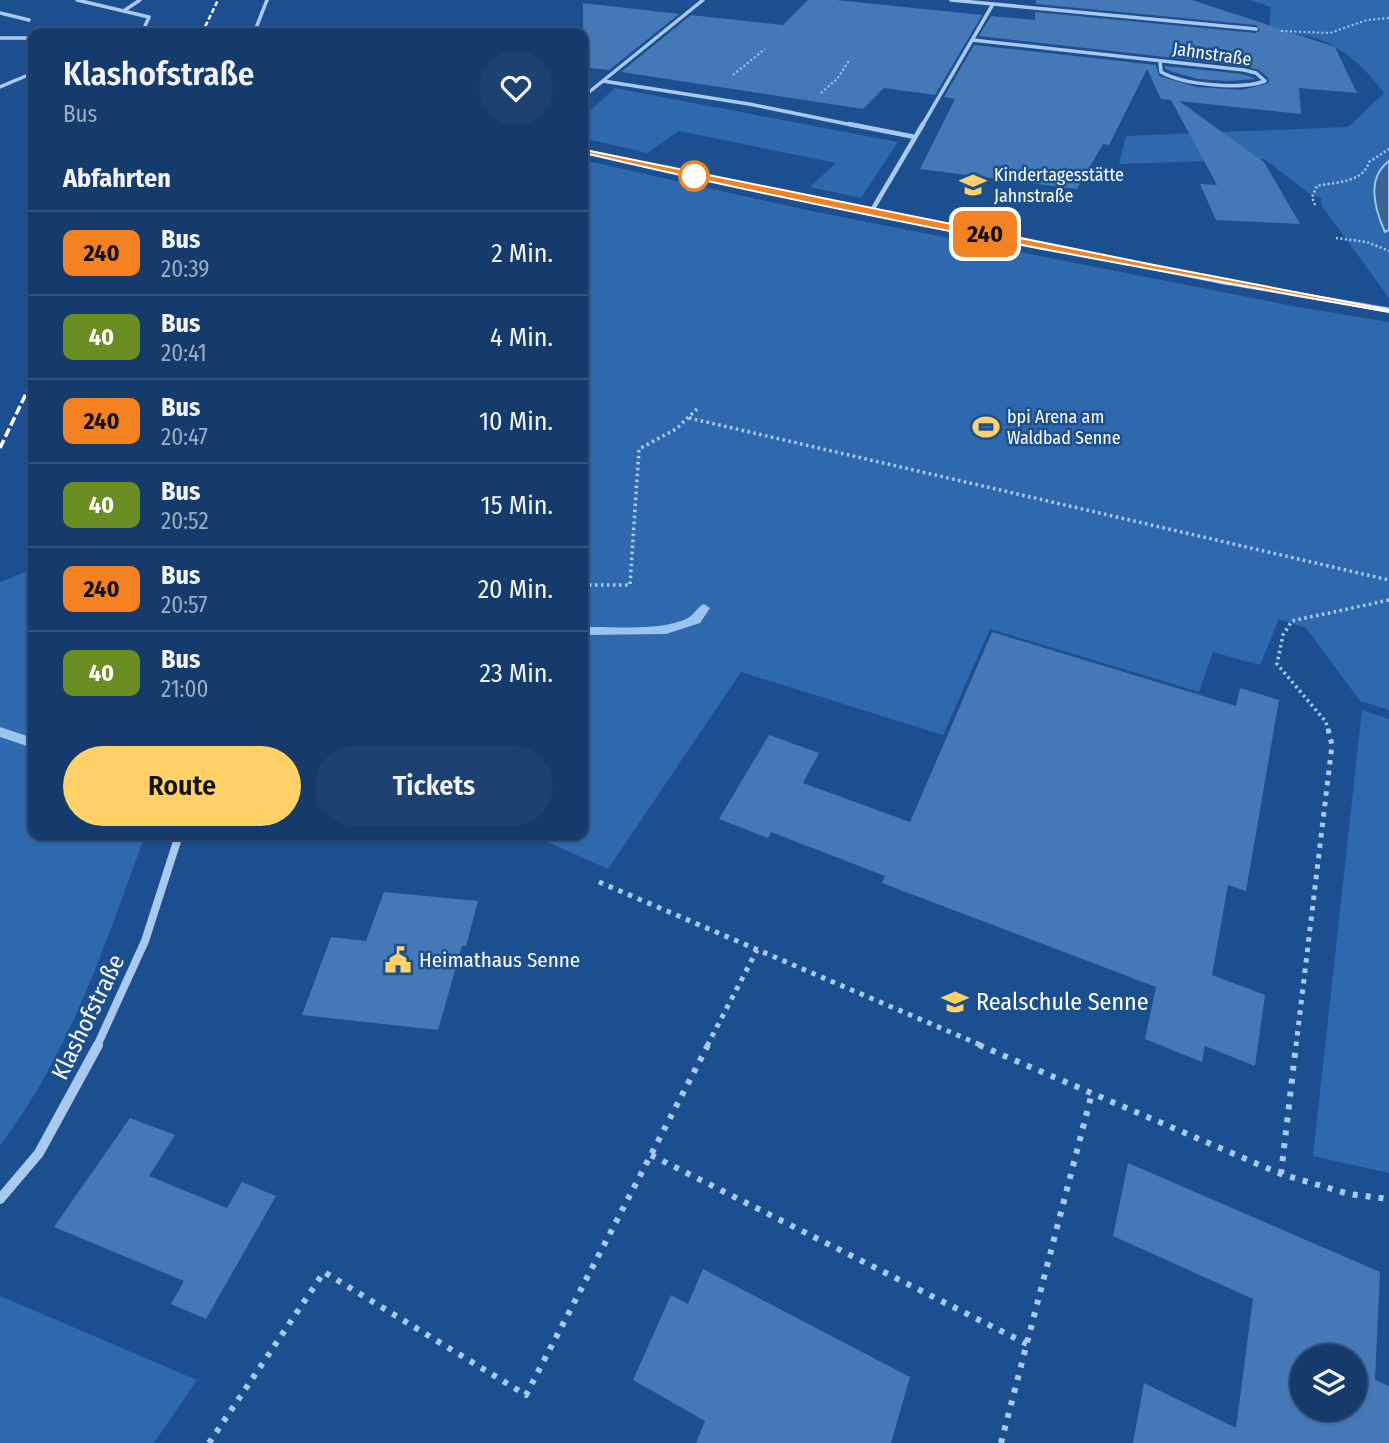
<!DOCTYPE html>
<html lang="de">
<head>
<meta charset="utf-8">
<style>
  :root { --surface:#143b6b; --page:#1d4271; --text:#f1f3f6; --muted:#9dadc1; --line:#33557e; --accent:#ffd166 }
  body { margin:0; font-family:"Fira Sans Condensed",sans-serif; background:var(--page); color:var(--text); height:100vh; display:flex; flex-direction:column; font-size:26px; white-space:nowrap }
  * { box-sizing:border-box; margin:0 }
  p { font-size:23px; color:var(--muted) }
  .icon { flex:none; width:38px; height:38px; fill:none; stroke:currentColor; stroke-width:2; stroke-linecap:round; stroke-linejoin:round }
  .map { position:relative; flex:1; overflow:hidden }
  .sheet { position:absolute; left:28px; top:28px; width:560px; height:812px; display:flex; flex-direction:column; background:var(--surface); border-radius:14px; box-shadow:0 2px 5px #0004,0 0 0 2px var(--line) }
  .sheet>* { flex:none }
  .badge { padding:0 14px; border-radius:10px; font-size:24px; line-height:46px }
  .fabs { position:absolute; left:1290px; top:1344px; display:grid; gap:14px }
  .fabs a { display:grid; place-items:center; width:77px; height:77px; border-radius:50%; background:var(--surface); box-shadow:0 2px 5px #0004,0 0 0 2px var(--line); font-size:35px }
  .map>.badge { position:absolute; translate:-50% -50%; box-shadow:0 0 0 4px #fff }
  h2 { padding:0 35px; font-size:26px; line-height:63px }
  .round { display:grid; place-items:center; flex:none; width:74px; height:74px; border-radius:37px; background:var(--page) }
  .overview { display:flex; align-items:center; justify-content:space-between; height:119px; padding:0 35px }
  h1 { font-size:33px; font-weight:600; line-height:52px }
  .action { display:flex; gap:14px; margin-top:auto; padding:14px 35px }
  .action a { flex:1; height:80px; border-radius:42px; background:var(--accent); color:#111; font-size:28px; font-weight:600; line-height:80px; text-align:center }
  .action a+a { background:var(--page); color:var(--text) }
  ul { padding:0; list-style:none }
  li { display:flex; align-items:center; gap:21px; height:84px; padding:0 35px; border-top:2px solid var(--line) }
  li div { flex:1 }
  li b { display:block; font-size:26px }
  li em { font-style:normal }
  li .badge { min-width:77px; font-weight:700; text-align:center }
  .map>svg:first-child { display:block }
  .green { fill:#2e69ad }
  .water { fill:#3c6290; stroke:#9cc4f0; stroke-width:2 }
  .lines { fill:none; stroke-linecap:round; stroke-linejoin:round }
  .stream { fill:#9cc4f0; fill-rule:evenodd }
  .building { fill:#4478b7; fill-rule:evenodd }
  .path-far4 { stroke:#a9c9ee; stroke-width:2; stroke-dasharray:2 2.5; stroke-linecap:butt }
  .path-far3 { stroke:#a9c9ee; stroke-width:2.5; stroke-dasharray:2 2.5; stroke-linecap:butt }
  .path-far2 { stroke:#a9c9ee; stroke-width:3.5; stroke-dasharray:2.5 3.5; stroke-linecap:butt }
  .path-far1 { stroke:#a9c9ee; stroke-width:5; stroke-dasharray:4.5 6; stroke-linecap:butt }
  .path { stroke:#a9c9ee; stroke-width:6; stroke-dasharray:5 8; stroke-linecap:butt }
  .street-far4 { stroke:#a9c9ee; stroke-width:3.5 }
  .street-far3 { stroke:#a9c9ee; stroke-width:4.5 }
  .street-far2 { stroke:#a9c9ee; stroke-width:5 }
  .street-far1 { stroke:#a9c9ee; stroke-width:8 }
  .street { stroke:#a9c9ee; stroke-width:10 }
  .rail-far1 { stroke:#fff; stroke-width:2.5; stroke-dasharray:5 2.5; stroke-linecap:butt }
  .rail { stroke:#fff; stroke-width:3.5; stroke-dasharray:9 3.5; stroke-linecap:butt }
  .line { fill:#f58220; stroke:#fff; stroke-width:2 }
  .stop-dot { fill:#fff; stroke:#f58220; stroke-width:3.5 }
  .labels { text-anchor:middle; stroke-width:5; stroke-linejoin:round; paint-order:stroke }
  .far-street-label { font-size:18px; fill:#fff; stroke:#1b4f8f }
  .far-poi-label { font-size:18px; fill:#fff; stroke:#1b4f8f; text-anchor:start }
  .poi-label { font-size:21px; fill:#fff; stroke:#1b4f8f; text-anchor:start }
  .near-poi-label { font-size:24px; fill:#fff; stroke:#1b4f8f; text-anchor:start }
  .near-street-label { font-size:24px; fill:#fff; stroke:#1b4f8f }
</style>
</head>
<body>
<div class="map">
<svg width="1389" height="1443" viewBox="0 0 1389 1443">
  <rect width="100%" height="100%" fill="#1b4f8f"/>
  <g class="green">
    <path d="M1249,0h140v161l-4,3 -9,48 9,19 4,-1v68l-67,-92 -1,-8 -11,-4 -46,-35 -145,5 7,-28 222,-9 36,-34c-19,-25 -41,-47 -72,-56 -15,-4 -29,-3 -43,-9l2,-21z"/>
    <path d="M615,88l283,54 -37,56 -51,-11 26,-24 -157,-32 -32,22 -64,-15v-21z"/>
    <path d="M583,160l224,50 491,97 91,15v388l-29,-9 -54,-73 -27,-9 -19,46 -47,-13 -14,40 -209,-63 -47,106 -202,-63 -133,197 -76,-34h51z"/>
    <path d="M33,569v266h112c-39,107 -75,219 -145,310v-563z"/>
    <path d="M1362,710l27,9v454l-76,-17z"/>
    <path d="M0,1296l197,84 -43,63h-154z"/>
  </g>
  <path class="water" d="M1389,161v69l-4,2c-10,-22 -19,-54 4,-71z"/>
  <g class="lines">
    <g class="stream">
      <path d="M704,604l6,4 -10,15 -34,11 -83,1v-8c31,-1 77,5 105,-9 7,-4 9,-11 16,-14z"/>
      <path d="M0,727l33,11v10l-33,-11z"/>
    </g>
  </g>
  <g class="building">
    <path d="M808,0h28l146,15 -47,80 -51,-7 -21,21 -242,-37 70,-57 92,10z"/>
    <path d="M1036,0h156l143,47 22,46 -58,-5 2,26 -122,-13 85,61 36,62 -84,-4 -16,-36 17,1 -46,-85 -10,-1 -14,-30 -38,76 -6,-1 -26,45 -157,-20 35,-70 -11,-2 30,-52 182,20 3,11 38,11 45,3 27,-7 -1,-5 -9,-8 -14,-4 -266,-30 12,-20 44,4v-8l221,21 4,-3 -4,-5 -220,-21z"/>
    <path d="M583,3l96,11 -70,56 -26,-3z"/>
    <path d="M1165,66l78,8 13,5 -28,2 -30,-2 -25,-7 -8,-3z"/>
    <path d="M992,632l244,74 4,-18 39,12 -33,191 -18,-6 -16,90 53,20 -10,71 -50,-20 -3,16 -57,-23 11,-52 -274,-104 3,-7 -114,-44 -3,6 -49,-19 50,-84 50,18 -16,30 107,39z"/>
    <path d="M384,892l94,9 -12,45h-4l-24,84 -136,-15 29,-78 35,4z"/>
    <path d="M130,1118l45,17 -26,41 78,32 15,-26 34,14 -70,123 -35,-15 13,-23 -130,-54z"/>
    <path d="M1128,1163l252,109 -5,108 14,6v57h-256l11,-60 92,45 17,-129 -140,-63zM1302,1356h52v53h-52z"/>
    <path d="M703,1269l207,108 -19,66h-195l9,-22 -72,-41 38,-85 17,9z"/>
  </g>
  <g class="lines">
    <g class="path-far4">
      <path d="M1281,31l49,2 37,-13 22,-2"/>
      <path d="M733,75l32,-26"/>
      <path d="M821,93l16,-14 13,-20"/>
    </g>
    <g class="path-far3">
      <path d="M1315,205l-3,-8 5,-11c18,-4 46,-3 52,-24l20,-13"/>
      <path d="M1336,238l31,4 22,9"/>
    </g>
    <g class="path-far2">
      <path d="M689,418l700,162"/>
      <path d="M583,585h47l9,-136 37,-20 21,-20"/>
      <path d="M1328,731l-2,-9 -49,-58 6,-29 9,-14 97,-21"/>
    </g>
    <g class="path-far1">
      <path d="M599,882l384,164"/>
      <path d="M707,1046l50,-96"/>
      <path d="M1296,1046l36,-301 -4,-16"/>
    </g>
    <g class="path">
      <path d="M979,1045l302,129 68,20 40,5"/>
      <path d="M651,1155l376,189"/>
      <path d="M1281,1174l15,-129"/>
      <path d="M209,1443l115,-171 202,123 182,-350"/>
      <path d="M1001,1443l91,-350"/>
    </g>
    <g class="street-far4">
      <path d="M77,0l72,17 -7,16"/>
      <path d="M993,4l263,25"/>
      <path d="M125,10l15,-10"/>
      <path d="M0,13l29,7"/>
      <path d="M254,33l13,-33"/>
      <path d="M0,38h33"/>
      <path d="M972,40l272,30 12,3 9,8c-24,9 -81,4 -104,-9l-1,-11"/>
      <path d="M603,81l146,23 108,22"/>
      <path d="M0,87l33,-14"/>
      <path d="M583,97l120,-97"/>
      <path d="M922,126l71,-122 -42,-4"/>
    </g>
    <g class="street-far3">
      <path d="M849,124l66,13"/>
      <path d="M583,151l171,37 474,95"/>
      <path d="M871,212l52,-88"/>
    </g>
    <path class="street-far2" d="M1219,281l170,29"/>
    <path class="street-far1" d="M97,1046l48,-105 34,-106"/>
    <path class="street" d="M0,1199l39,-46 59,-108"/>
    <path class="rail-far1" d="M202,33l16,-33"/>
    <path class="rail" d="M0,448l33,-69"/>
  </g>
  <path class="line" d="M580,149l574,116 235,45v2c-270,-48 -542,-97 -809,-160z"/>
  <defs>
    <g id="school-bare" transform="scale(2.1)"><path d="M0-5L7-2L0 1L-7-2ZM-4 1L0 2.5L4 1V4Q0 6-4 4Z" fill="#ffd166" stroke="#1b4f8f" stroke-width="2.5" paint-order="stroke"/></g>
    <g id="stadium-bare" transform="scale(2.1)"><path d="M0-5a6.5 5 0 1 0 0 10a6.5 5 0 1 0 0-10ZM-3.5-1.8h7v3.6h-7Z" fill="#ffd166" stroke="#1b4f8f" stroke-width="2.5" paint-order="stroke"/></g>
    <g id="civic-bare" transform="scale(2.1)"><path d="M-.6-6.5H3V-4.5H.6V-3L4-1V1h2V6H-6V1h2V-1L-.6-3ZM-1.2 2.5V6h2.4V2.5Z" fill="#ffd166" stroke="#1b4f8f" stroke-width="2.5" paint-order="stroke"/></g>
  </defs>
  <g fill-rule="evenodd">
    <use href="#school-bare" x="973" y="185"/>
    <use href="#stadium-bare" x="986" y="427"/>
    <use href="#civic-bare" x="398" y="960"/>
    <use href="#school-bare" x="955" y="1002"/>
  </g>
  <circle class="stop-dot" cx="694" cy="176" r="14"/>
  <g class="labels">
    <g class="far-street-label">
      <text transform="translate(1212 54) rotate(8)" y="6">Jahnstraße</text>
    </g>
    <g class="far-poi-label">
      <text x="994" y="181">Kindertagesstätte<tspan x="994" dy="21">Jahnstraße</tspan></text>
      <text x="1007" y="423">bpi Arena am<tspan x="1007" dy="21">Waldbad Senne</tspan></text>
    </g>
    <g class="poi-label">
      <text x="419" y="967">Heimathaus Senne</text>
    </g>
    <g class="near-poi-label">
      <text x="976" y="1010">Realschule Senne</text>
    </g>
    <g class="near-street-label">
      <text transform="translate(88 1017) rotate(-64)" y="8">Klashofstraße</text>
    </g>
  </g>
</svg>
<div class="fabs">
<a><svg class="icon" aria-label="layers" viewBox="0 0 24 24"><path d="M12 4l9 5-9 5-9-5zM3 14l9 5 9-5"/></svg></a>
</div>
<b class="badge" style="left:985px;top:234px;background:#f58220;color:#111">240</b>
<section class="sheet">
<div class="overview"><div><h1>Klashofstraße</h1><p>Bus</p></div><a class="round"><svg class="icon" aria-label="heart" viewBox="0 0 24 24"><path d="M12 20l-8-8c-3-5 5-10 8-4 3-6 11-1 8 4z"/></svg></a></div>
<h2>Abfahrten</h2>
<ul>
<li><span class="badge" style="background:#f58220;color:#111">240</span><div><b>Bus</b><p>20:39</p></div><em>2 Min.</em></li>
<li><span class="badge" style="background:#6b8e23;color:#fff">40</span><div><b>Bus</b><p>20:41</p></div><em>4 Min.</em></li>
<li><span class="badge" style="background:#f58220;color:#111">240</span><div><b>Bus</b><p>20:47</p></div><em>10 Min.</em></li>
<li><span class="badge" style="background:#6b8e23;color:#fff">40</span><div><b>Bus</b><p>20:52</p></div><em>15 Min.</em></li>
<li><span class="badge" style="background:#f58220;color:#111">240</span><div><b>Bus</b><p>20:57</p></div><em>20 Min.</em></li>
<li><span class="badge" style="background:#6b8e23;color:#fff">40</span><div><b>Bus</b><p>21:00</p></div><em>23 Min.</em></li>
</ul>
<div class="action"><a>Route</a><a>Tickets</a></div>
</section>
</div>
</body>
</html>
